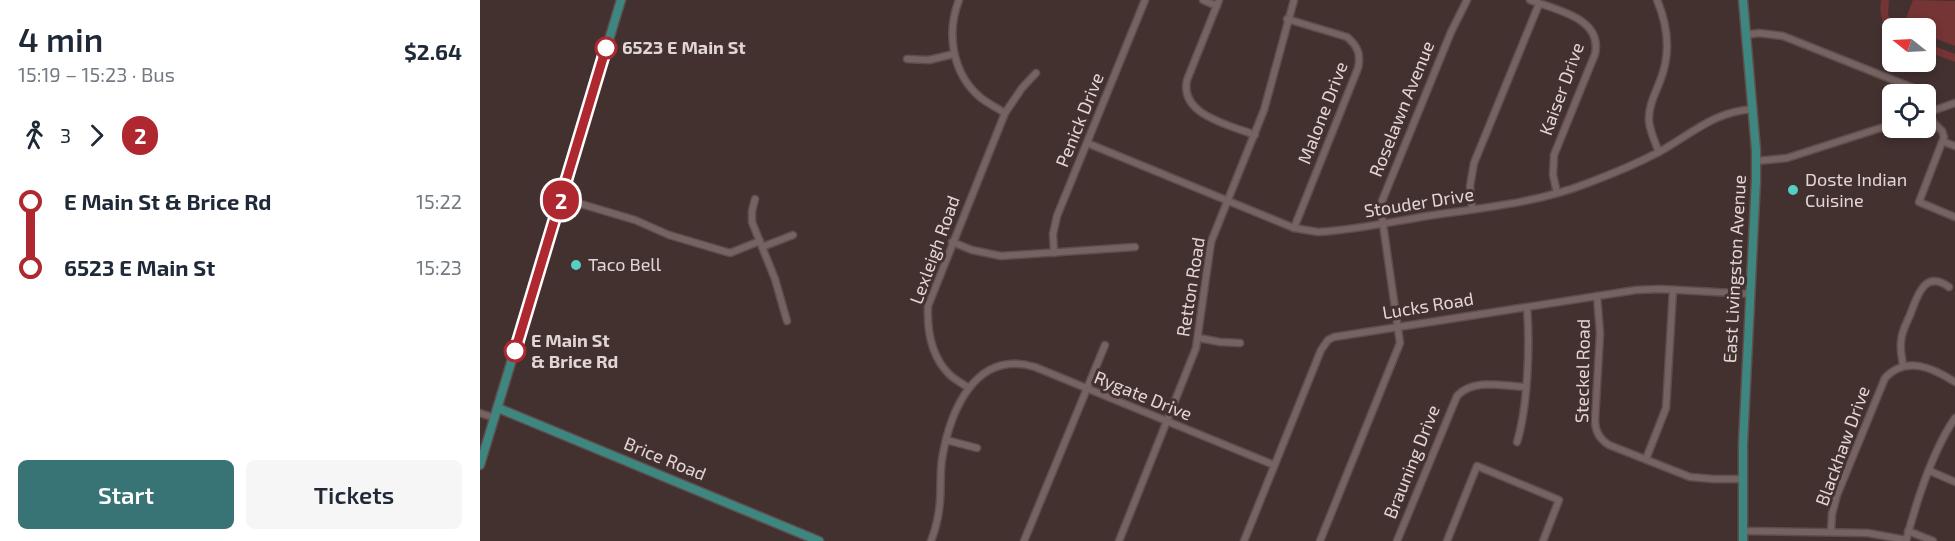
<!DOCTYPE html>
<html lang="en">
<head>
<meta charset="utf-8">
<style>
  :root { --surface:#fff; --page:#f6f6f7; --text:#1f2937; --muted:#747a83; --accent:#387376 }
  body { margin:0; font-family:"Exo 2",sans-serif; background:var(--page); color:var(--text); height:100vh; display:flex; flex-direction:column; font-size:22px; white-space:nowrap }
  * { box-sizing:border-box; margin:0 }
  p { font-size:20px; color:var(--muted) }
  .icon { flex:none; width:33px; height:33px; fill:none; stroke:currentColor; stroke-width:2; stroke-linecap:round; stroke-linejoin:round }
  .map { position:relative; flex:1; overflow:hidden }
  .sheet { display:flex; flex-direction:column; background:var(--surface); width:480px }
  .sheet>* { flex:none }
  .badge { padding:0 12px; border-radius:20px; font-size:21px; line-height:39px }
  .needle { width:39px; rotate:288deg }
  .controls { position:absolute; left:1402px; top:18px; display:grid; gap:12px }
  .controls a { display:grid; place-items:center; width:54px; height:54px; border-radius:9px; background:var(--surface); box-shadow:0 3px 9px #0003; font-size:30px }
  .map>.badge { position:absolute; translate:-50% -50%; box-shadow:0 0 0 3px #fff }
  .legs { display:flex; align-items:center; gap:9px; height:66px; padding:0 18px; font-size:20px }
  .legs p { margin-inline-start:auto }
  .summary { display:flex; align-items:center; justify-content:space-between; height:102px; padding:0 18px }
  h1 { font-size:33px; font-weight:600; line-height:45px }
  .cta { display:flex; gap:12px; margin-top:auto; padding:12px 18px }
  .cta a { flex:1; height:69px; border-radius:9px; background:var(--accent); color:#fff; font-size:24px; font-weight:600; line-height:69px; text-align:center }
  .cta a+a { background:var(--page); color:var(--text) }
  ul { padding:0 18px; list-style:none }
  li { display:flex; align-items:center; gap:21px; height:66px; font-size:22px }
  li i { display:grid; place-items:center; width:9px; height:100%; margin:0 8px; background:currentColor }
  li i::after { content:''; width:15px; height:15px; margin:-8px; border:4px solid; border-radius:50%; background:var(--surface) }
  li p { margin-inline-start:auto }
  li:first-child i { background:linear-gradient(#0000 50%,currentColor 0) }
  li:last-child i { background:linear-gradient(currentColor 50%,#0000 0) }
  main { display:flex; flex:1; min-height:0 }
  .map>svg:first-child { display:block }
  .grass { fill:#743534 }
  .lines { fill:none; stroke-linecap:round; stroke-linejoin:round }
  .minor-casing { stroke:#5d4e4d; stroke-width:9 }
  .major-casing { stroke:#5d4e4d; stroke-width:11 }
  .minor { stroke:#766261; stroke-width:6 }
  .major { stroke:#3e8780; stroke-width:8 }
  .line-1-casing { stroke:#fff; stroke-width:14 }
  .line-1 { stroke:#af272f; stroke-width:9 }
  .stop-1-dot { fill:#fff; stroke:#af272f; stroke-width:3 }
  .poi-dot { fill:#57cec2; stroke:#433130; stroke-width:2 }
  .labels { text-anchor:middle; stroke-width:6; stroke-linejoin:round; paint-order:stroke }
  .stop-label { font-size:18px; font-weight:bold; fill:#e2d6d5; stroke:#433130; text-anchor:start }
  .street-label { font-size:18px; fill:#e2d6d5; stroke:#433130 }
  .poi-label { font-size:18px; fill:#e2d6d5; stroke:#433130; text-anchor:start }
</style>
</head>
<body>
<main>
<section class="sheet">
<div class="summary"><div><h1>4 min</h1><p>15:19 – 15:23 · Bus</p></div><b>$2.64</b></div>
<div class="legs"><svg class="icon" aria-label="walk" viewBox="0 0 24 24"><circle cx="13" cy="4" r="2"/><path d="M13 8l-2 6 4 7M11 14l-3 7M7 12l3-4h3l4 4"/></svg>3<svg class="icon" aria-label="forward" viewBox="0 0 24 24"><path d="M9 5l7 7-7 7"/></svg><b class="badge" style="background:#af272f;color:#fff">2</b></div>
<ul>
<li><i style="color:#af272f"></i><b>E Main St &amp; Brice Rd</b><p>15:22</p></li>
<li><i style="color:#af272f"></i><b>6523 E Main St</b><p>15:23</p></li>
</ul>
<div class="cta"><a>Start</a><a>Tickets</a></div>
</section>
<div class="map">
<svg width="1475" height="541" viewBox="0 0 1475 541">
  <rect width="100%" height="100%" fill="#433130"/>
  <g class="grass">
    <path d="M1401,0h8l-1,15 8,13h-3v8c-11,-10 -14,-22 -12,-36z"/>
    <path d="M1433,0l42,1v45l-29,-11v-7h-17l-6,-2z"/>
    <path d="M1446,43l29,11v8l-29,-11z"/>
  </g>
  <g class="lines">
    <g class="minor-casing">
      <g id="minor">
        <path d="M479,0c-13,33 -7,74 22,98 8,6 16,10 24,15"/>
        <path d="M723,0l14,6"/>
        <path d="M739,0l-32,80c-8,35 43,45 68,55"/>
        <path d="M1050,0c26,10 73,18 65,54l-41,101 -1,20 4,18"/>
        <path d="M1177,0c11,26 14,54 3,81 -5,13 -12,26 -11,40 1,11 6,21 10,31"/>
        <path d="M807,19l60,18c11,9 14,18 11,31l-64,160"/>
        <path d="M1265,35l14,-2 24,3 133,53 7,5"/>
        <path d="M427,59l22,1 25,-6"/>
        <path d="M1446,99l7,23 9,9 2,6 -25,65 36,15"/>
        <path d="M1446,113l29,-10"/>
        <path d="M1464,142l11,4"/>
        <path d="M607,143l207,85 24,4c37,-2 73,-10 109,-16 54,-8 110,-13 161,-33 24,-9 48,-19 71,-31 34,-19 54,-40 94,-43"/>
        <path d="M1276,161l31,-3 106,-34"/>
        <path d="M81,198l74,22 34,15 61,18 30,-12"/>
        <path d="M275,199l-3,12v11l23,57 12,42"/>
        <path d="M992,209l-2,-23 4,-23 65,-159"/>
        <path d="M472,242l20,8 29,6 134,-9"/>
        <path d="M282,247l31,-12"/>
        <path d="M574,253l-1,-19 4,-18 88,-216"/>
        <path d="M1117,296l3,37 -5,87c0,11 4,19 14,25l81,32 24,2h29"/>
        <path d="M719,338l21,4 20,1"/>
        <path d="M1423,365c-1,-7 -3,-15 -2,-23 0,-9 5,-18 9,-27 7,-18 14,-46 39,-28"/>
        <path d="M489,388c-6,-4 -14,-8 -20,-14 -18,-18 -22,-44 -21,-68l77,-193 17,-25 14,-15"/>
        <path d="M0,413l15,5"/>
        <path d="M466,440l31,8"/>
        <path d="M1037,442c11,-36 13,-97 10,-135"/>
        <path d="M1166,459l20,-51 7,-118"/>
        <path d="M1450,471l25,11"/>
        <path d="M1263,531l125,2 38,7"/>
        <path d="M1428,531l25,10"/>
        <path d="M1351,532l1,-18 5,-19 48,-117c21,-23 48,-10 70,4"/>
        <path d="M451,541c5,-13 8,-27 9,-40 1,-14 0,-28 2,-42 8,-48 33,-110 93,-92l239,98"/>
        <path d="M544,541l81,-196"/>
        <path d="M639,541l77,-193 15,-106 53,-132 30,-110"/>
        <path d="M764,541l77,-191 7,-10 6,-3 302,-47 25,-1 90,5"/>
        <path d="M840,541l80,-198 -19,-133 1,-9 69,-169 16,-32"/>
        <path d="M917,541l60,-145c16,-18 46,-10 68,-9"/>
        <path d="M967,541l30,-75 82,34 -16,41"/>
        <path d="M1426,541c10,-38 27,-91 49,-123"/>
      </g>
    </g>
    <g class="major-casing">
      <g id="major">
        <path d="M1263,0l13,150v30l-13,264v97"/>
        <path d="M18,408l321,133"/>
        <path d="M0,465l141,-465"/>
      </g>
    </g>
    <use href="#minor" class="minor"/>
    <use href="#major" class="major"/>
  </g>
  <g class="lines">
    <g class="line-1-casing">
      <path id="line-1" d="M35,351l91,-303"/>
    </g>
    <use href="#line-1" class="line-1"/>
  </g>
  <g class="stop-1-dot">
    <circle cx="126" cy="48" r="10"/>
    <circle cx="35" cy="351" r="10"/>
  </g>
  <g class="poi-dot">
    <circle cx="1313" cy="190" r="6"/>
    <circle cx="96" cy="265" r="6"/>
  </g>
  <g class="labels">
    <g class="stop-label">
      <text x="142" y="54">6523 E Main St</text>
      <text x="51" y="347">E Main St<tspan x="51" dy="21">&amp; Brice Rd</tspan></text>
    </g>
    <g class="street-label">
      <text transform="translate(1082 89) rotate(-70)" y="6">Kaiser Drive</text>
      <text transform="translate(922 109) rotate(-68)" y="6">Roselawn Avenue</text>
      <text transform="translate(843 113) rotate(-69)" y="6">Malone Drive</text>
      <text transform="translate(600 120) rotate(-68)" y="6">Penick Drive</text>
      <text transform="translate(939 203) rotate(-9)" y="6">Stouder Drive</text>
      <text transform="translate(455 250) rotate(-70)" y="6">Lexleigh Road</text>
      <text transform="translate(1255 269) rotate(-87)" y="6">East Livingston Avenue</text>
      <text transform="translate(711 287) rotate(-81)" y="6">Retton Road</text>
      <text transform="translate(948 306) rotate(-9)" y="6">Lucks Road</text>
      <text transform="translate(1103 371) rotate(-89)" y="6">Steckel Road</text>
      <text transform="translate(663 396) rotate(22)" y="6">Rygate Drive</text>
      <text transform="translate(1363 446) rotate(-70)" y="6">Blackhaw Drive</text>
      <text transform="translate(185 459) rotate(22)" y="6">Brice Road</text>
      <text transform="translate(932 462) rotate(-68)" y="6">Brauning Drive</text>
    </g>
    <g class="poi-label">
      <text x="1325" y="186">Doste Indian<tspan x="1325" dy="21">Cuisine</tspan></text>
      <text x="108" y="271">Taco Bell</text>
    </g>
  </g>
</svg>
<div class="controls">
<a><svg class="needle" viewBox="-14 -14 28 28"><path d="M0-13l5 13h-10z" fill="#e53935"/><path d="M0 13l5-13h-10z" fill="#747a83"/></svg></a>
<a><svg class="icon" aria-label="locate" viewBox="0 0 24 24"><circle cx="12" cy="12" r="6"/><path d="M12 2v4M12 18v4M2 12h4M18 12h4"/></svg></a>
</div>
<b class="badge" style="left:81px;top:200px;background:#af272f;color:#fff">2</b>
</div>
</main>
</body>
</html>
